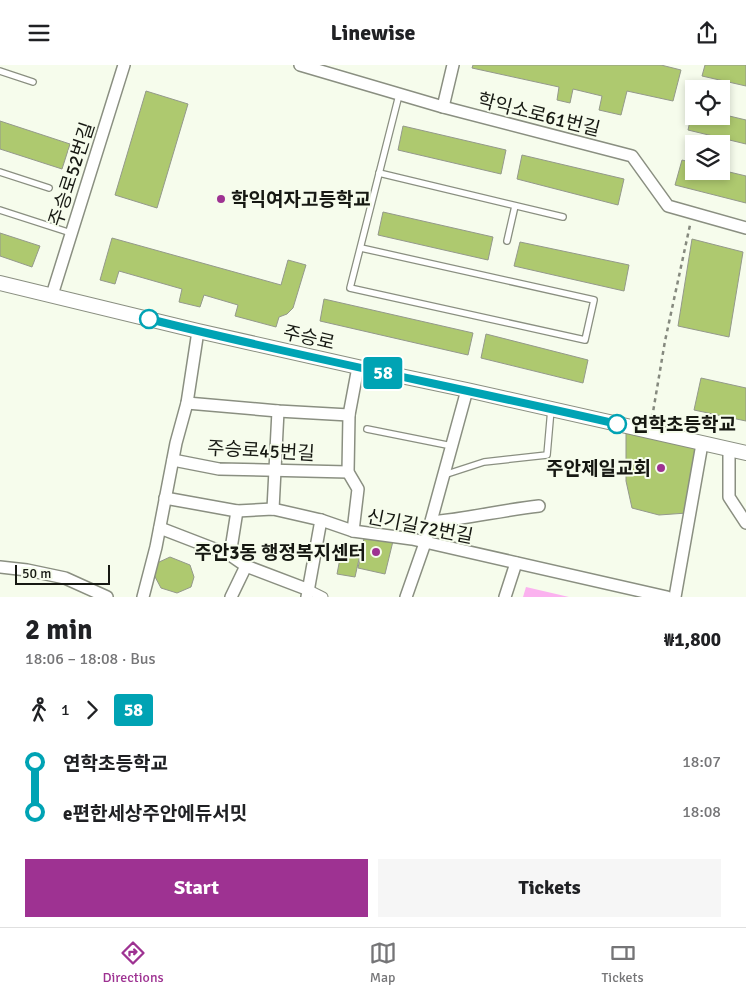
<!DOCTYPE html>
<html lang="en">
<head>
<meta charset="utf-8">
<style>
  :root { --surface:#fff; --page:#f6f6f6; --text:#202124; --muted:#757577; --line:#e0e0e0; --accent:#9e3292 }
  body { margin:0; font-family:Signika,"Noto Sans KR",sans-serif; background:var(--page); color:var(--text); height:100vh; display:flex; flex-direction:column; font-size:19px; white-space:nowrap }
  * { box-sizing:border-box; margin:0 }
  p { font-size:16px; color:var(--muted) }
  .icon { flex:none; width:28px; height:28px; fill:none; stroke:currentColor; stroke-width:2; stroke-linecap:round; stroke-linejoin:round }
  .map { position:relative; height:532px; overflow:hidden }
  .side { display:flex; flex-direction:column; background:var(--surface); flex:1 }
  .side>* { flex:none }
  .badge { padding:0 10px; border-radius:4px; font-size:18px; line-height:32px }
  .fabs { position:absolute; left:685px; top:15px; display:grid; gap:10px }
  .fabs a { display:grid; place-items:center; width:45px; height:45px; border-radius:0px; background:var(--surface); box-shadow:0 2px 8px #0003; font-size:25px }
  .scale { position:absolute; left:15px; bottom:12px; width:95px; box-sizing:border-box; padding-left:5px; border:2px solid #161812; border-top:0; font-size:14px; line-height:18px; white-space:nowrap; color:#161812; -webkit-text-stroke:4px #f6fcec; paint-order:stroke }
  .map>.badge { position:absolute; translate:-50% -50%; box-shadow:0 0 0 2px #fff }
  .legs { display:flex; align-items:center; gap:8px; height:55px; padding:0 25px; font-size:16px }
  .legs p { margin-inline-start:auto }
  .headline { display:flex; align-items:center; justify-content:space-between; height:85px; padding:0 25px }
  h1 { font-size:28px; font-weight:700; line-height:38px }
  .cta { display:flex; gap:10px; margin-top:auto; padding:10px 25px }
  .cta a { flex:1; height:58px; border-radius:0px; background:var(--accent); color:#fff; font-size:20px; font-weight:700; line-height:58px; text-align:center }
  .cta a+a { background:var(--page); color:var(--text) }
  ul { padding:0 25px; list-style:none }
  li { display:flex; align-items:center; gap:18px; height:50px; font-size:19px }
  li i { display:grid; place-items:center; width:8px; height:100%; margin:0 6px; background:currentColor }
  li i::after { content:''; width:12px; height:12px; margin:-6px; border:4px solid; border-radius:50%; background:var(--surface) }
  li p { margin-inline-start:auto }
  li:first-child i { background:linear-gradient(#0000 50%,currentColor 0) }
  li:last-child i { background:linear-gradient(currentColor 50%,#0000 0) }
  header { display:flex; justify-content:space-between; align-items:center; height:65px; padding:0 25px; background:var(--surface); font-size:22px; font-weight:700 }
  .menu { display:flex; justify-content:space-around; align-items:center; height:70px; border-top:1px solid var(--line); background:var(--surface); font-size:14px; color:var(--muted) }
  .menu a { display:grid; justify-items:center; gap:2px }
  .menu .active { color:var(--accent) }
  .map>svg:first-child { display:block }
  .green { fill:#fbb2ef }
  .building { fill:#aec96f; stroke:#94998b }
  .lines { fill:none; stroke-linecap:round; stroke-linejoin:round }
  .service-casing { stroke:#8a8f81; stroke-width:8 }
  .pedestrian-casing { stroke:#8a8f81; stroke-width:11 }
  .minor-casing { stroke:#8a8f81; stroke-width:14 }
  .tertiary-casing { stroke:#8a8f81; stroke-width:16 }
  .path { stroke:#85897e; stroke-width:2.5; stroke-dasharray:4 4; stroke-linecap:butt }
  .service { stroke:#fff; stroke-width:5.5 }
  .pedestrian { stroke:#fff; stroke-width:9 }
  .minor { stroke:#fff; stroke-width:11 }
  .tertiary { stroke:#fff; stroke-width:14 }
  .line-1-casing { stroke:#fff; stroke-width:11 }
  .line-1 { stroke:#00a3b4; stroke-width:8 }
  .poi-dot { fill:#9e3292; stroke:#f6fcec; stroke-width:2 }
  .stop-1-dot { fill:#fff; stroke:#00a3b4; stroke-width:2.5 }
  .labels { text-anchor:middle; stroke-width:4; stroke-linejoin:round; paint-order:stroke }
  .street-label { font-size:19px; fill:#161812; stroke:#f6fcec }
  .poi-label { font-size:19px; font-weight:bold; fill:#161812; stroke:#f6fcec; text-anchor:end }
  .stop-label { font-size:19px; font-weight:bold; fill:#161812; stroke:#f6fcec; text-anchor:start }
</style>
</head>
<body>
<header><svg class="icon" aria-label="menu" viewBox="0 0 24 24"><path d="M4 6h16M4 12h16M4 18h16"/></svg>Linewise<svg class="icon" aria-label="share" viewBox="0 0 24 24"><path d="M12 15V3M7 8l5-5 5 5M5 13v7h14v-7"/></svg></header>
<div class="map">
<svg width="746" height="532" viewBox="0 0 746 532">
  <rect width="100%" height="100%" fill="#f6fcec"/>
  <path class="green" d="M526,522l43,10h-46z"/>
  <g class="building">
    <path d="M473,0h188l20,5 -8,31 -46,-10 -6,24 -22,-5 3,-14 -29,-7 -3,14 -13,-3 2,-13 -87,-19z"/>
    <path d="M705,0h41v21l-44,-10z"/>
    <path d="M146,26l42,13 -31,104 -42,-13z"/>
    <path d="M693,42l1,9h27v-2l25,6v24l-58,-14z"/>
    <path d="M0,56l70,23 -8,25 -62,-20z"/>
    <path d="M403,61l103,24 -5,24 -103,-24z"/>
    <path d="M522,90l102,24 -6,26 -101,-26z"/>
    <path d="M682,95l12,3v8h27v-1l25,6v27l-71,-18z"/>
    <path d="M383,147l110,25 -5,23 -110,-25z"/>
    <path d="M0,168l40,13 -8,21 -32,-11z"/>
    <path d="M112,173l169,47 7,-25 18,5 -13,43 -6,6 -8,3 -3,10 -41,-11 3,-11 -34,-10 -4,12 -21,-5 3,-13 -63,-18 -4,13 -15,-4z"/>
    <path d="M692,174l51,13 -14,85 -51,-11z"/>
    <path d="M520,177l109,23 -5,26 -110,-25z"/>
    <path d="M324,234l149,34 -5,22 -148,-34z"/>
    <path d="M486,269l102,26 -5,23 -102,-25z"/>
    <path d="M701,313l45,10v33l-52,-11z"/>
    <path d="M626,361l76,18 -15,69 -28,2 -27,-7 -6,-27z"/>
    <path d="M365,468l29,4 -9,37 -27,-6z"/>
    <path d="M353,479l8,6 -6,27 -18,-3 5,-26 8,1z"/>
    <path d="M170,492l20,8 4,12 -3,10 -14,6 -16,-5 -8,-15 4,-10z"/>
  </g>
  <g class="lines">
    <g class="service-casing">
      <g id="service">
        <path d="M0,6l33,11"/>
        <path d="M0,107l49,16"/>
        <path d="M379,108l184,44"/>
        <path d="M0,145l71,23"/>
        <path d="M507,176l8,-35"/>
        <path d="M361,183l233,52 -9,40 -235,-52 49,-193"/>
        <path d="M367,364l85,17"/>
        <path d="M444,410l40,-13 63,-7 4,-46"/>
      </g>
    </g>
    <g class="pedestrian-casing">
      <path id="pedestrian" d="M309,525l14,7"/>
    </g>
    <g class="minor-casing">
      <g id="minor">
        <path d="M300,0l143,42 189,49 36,50 78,22"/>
        <path d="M443,42l10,-42"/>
        <path d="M52,230l72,-230"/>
        <path d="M187,338l91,8 71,4"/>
        <path d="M729,385v47l17,26"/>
        <path d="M173,395l46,9 129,3"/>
        <path d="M165,433l72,13 36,-2 48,11 32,11 59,8 255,58"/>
        <path d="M273,444l5,-98"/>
        <path d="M431,457c36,-3 71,-12 108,-16"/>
        <path d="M160,463l70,27 16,11 63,24"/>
        <path d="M353,466l5,-42 -10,-17 1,-57 9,-48"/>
        <path d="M230,490l7,-44"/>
        <path d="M0,502l27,3 38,8 42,19"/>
        <path d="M143,532l13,-50 20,-104 11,-40 11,-72"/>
        <path d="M231,532l15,-31"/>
        <path d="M307,532l14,-77"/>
        <path d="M406,532l19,-54 42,-153"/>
        <path d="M505,532l11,-34"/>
        <path d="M675,532l27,-153"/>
      </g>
    </g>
    <g class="tertiary-casing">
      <path id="tertiary" d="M0,218l198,48 160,36 109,23 279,63"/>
    </g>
    <path class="path" d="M652,353l13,-77 25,-116"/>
    <use href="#service" class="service"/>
    <use href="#pedestrian" class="pedestrian"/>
    <use href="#minor" class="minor"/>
    <use href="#tertiary" class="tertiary"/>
  </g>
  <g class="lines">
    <g class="line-1-casing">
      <path id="line-1" d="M149,254c155,39 312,69 468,105"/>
    </g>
    <use href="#line-1" class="line-1"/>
  </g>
  <g class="poi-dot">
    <circle cx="221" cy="134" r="5"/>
    <circle cx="661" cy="403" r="5"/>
    <circle cx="376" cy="487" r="5"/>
  </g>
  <g class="stop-1-dot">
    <circle cx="149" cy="254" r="9"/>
    <circle cx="617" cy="359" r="9"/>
  </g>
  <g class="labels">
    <g class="street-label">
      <text transform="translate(539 49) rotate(14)" y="7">학익소로61번길</text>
      <text transform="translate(71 109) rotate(-72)" y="7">주승로52번길</text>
      <text transform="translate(309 272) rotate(13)" y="7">주승로</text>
      <text transform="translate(261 385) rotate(3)" y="7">주승로45번길</text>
      <text transform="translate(420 461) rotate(11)" y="7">신기길72번길</text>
    </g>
    <g class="poi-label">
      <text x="231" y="141" text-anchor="start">학익여자고등학교</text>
      <text x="651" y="410">주안제일교회</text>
      <text x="366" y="494">주안3동 행정복지센터</text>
    </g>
    <g class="stop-label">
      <text x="631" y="366">연학초등학교</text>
    </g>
  </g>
</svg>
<div class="fabs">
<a><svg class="icon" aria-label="locate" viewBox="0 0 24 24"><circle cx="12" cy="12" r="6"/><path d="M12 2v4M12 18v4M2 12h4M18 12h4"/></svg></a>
<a><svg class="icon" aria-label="layers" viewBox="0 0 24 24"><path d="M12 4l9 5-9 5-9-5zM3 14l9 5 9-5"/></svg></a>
</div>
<div class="scale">50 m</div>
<b class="badge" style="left:383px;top:308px;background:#00a3b4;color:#fff">58</b>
</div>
<section class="side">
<div class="headline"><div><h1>2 min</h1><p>18:06 – 18:08 · Bus</p></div><b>₩1,800</b></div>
<div class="legs"><svg class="icon" aria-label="walk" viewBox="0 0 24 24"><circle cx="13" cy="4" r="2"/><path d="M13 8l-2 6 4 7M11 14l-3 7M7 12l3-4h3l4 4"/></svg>1<svg class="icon" aria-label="forward" viewBox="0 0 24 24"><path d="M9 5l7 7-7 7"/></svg><b class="badge" style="background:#00a3b4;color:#fff">58</b></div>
<ul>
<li><i style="color:#00a3b4"></i><b>연학초등학교</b><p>18:07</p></li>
<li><i style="color:#00a3b4"></i><b>e편한세상주안에듀서밋</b><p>18:08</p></li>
</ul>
<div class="cta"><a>Start</a><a>Tickets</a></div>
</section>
<nav class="menu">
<a class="active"><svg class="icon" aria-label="directions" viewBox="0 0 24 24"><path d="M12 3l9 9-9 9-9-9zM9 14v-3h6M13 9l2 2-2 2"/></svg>Directions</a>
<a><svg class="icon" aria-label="map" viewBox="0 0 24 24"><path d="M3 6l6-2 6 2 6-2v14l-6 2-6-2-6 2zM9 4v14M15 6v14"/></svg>Map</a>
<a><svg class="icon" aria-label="tickets" viewBox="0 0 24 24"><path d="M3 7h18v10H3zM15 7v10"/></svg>Tickets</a>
</nav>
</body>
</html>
